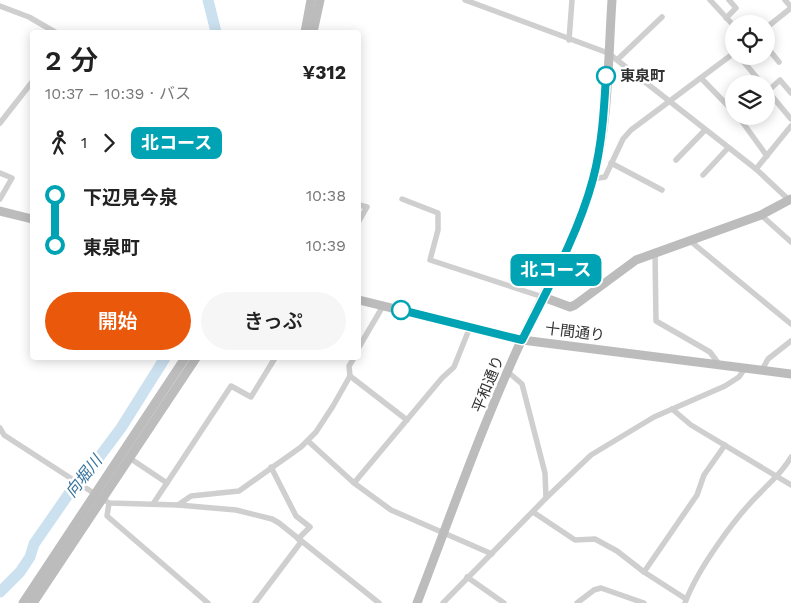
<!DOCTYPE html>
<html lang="ja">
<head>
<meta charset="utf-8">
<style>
  :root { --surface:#fff; --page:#f6f6f6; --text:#222; --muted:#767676; --accent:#ea580c }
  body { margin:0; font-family:"Work Sans","Noto Sans JP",sans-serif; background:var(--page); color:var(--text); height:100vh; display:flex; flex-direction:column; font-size:19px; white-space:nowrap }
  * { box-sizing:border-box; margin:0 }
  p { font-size:16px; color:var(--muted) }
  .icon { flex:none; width:28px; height:28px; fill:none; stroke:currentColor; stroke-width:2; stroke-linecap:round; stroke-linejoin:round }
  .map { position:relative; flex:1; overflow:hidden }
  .drawer { position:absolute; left:30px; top:30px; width:331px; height:330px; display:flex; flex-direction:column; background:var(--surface); border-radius:5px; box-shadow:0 2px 12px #0003 }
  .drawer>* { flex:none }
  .badge { padding:0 10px; border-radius:8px; font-size:18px; line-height:32px }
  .fabs { position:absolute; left:725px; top:15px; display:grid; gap:10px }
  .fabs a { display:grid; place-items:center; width:50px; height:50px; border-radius:50%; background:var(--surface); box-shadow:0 2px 12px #0003; font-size:25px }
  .map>.badge { position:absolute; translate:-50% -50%; box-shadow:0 0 0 2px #fff }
  .legs { display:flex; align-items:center; gap:8px; height:55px; padding:0 15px; font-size:16px }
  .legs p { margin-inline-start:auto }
  .summary { display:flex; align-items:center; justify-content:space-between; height:85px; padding:0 15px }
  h1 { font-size:28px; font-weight:600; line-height:38px }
  .button { display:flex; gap:10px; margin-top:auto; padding:10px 15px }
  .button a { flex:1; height:58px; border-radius:30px; background:var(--accent); color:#fff; font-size:20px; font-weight:600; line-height:58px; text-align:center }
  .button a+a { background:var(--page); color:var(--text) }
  ul { padding:0 15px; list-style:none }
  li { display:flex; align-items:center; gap:18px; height:50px; font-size:19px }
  li i { display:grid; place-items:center; width:8px; height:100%; margin:0 6px; background:currentColor }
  li i::after { content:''; width:12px; height:12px; margin:-6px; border:4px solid; border-radius:50%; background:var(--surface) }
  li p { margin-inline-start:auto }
  li:first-child i { background:linear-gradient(#0000 50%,currentColor 0) }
  li:last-child i { background:linear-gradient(currentColor 50%,#0000 0) }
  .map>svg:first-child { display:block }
  .water { fill:url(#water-rules) }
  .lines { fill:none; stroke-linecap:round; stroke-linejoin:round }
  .river { stroke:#cce1f0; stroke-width:11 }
  .street { stroke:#cfcfcf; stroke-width:5.5 }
  .secondary { stroke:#bcbcbc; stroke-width:9 }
  .line-1-casing { stroke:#fff; stroke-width:11 }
  .line-1 { stroke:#00a3b4; stroke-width:8 }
  .stop-1-dot { fill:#fff; stroke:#00a3b4; stroke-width:2.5 }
  .labels { text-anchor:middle; stroke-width:5; stroke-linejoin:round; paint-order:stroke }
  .stop-label { font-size:15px; font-weight:bold; fill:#323232; stroke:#fff; text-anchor:start }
  .street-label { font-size:15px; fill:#323232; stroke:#fff }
  .water-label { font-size:16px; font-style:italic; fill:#39749c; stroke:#fff }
</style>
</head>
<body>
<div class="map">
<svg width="791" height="603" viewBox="0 0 791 603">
  <defs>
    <pattern id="water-rules" width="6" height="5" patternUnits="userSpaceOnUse" patternTransform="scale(1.25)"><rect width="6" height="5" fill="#cce1f0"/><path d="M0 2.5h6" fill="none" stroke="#b0c2ce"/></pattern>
  </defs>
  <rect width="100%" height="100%" fill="#fff"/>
  <path class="water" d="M158,358h12l-10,18h-5l-2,-8z"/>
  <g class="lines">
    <g class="river">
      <path d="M208,0l8,32"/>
      <path d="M0,592l20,-20 10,-15 4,-13 43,-62 17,-18 27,-36 44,-70"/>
    </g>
    <g class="street">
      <path d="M465,0l143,53 148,116 33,31"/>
      <path d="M710,0l24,26"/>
      <path d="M785,0l6,7"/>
      <path d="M0,6l29,11 26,15"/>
      <path d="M726,18l10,-10 -7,-8"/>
      <path d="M766,28l25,-20"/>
      <path d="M569,40l3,-40"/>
      <path d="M766,46l13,16"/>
      <path d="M739,56l23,28"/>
      <path d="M618,59l44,-42"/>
      <path d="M701,78l33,34"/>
      <path d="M766,89l25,30"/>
      <path d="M768,91l12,-11 11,13"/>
      <path d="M738,116l29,40"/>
      <path d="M0,123l32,-41"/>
      <path d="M676,160l29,-30"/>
      <path d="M611,163l51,27"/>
      <path d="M756,169l35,-43"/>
      <path d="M0,173l12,5 -12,21"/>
      <path d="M703,175l25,-27"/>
      <path d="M593,179l12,-2 18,-38 8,-9 103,-77"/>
      <path d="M402,199l36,14v17l-8,30 113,37"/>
      <path d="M359,205l8,2 -8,14"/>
      <path d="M761,215l30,27"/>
      <path d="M689,240l102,84"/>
      <path d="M655,252l1,69 54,31 9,12"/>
      <path d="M359,347l24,-41"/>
      <path d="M762,370l6,-11 23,-18"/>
      <path d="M508,372l14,12 23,89 1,25"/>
      <path d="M350,376l57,44"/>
      <path d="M672,409l19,16 100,60"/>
      <path d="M0,428l4,7 105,68 69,2 58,5 36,9 7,4 100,80"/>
      <path d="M308,441l46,42 37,27 101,44"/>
      <path d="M128,457l39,26"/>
      <path d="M271,467l25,49 14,11 -12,12"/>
      <path d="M354,483l88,-105 12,-11 16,-40"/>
      <path d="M109,503l-2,13 101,87"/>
      <path d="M153,504l78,-118 20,11 24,-39"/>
      <path d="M178,505l13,-9 48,-5 62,-44 15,-15 17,-26 17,-30 -1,-10 5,-8"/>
      <path d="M533,512l42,28 20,-1 22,12 27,21 53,-77 7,-20 21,-30"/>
      <path d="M644,572l42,27"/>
      <path d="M467,577l37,26"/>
      <path d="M255,603l46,-61"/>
      <path d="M443,603l103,-105 45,-43 63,-38 71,-31 14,-9 6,-9"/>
      <path d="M577,603l17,-13 7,-2 43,15"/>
      <path d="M685,603c12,-33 50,-86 76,-111 12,-13 21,-19 30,-35"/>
    </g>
    <g class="secondary">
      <path d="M305,32l6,-32"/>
      <path d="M313,32l7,-32"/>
      <path d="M0,211l32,8"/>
      <path d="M543,297l27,10 5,-2 61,-45 125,-45 30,-16"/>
      <path d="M359,300l163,40 269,34"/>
      <path d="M23,603l162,-245"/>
      <path d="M33,603l163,-245"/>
      <path d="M417,603c34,-88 65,-178 105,-264 24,-52 55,-102 71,-159 16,-57 15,-121 19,-180"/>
    </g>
  </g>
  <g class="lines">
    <g class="line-1-casing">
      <path id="line-1" d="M401,310l121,30c26,-52 56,-105 71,-161 9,-34 11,-68 13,-103"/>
    </g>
    <use href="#line-1" class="line-1"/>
  </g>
  <g class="stop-1-dot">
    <circle cx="606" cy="76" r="9"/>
    <circle cx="401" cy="310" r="9"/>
  </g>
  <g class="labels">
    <g class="stop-label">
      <text x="620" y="81">東泉町</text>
    </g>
    <g class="street-label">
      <text transform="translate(575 332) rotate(7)" y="5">十間通り</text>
      <text transform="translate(488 384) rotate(-68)" y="5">平和通り</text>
    </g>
    <g class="water-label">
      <text transform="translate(83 476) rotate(-52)" y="6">向堀川</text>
    </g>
  </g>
</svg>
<div class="fabs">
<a><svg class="icon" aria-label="locate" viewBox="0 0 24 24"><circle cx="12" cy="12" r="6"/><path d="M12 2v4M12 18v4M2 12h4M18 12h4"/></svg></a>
<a><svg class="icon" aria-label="layers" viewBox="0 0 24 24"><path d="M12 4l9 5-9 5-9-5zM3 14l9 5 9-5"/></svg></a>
</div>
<b class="badge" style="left:556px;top:270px;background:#00a3b4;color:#fff">北コース</b>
<section class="drawer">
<div class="summary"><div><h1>2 分</h1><p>10:37 – 10:39 · バス</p></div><b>¥312</b></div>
<div class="legs"><svg class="icon" aria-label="walk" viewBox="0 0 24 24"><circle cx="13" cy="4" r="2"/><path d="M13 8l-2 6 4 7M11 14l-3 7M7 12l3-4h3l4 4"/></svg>1<svg class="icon" aria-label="forward" viewBox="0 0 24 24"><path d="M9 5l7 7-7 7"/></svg><b class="badge" style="background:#00a3b4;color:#fff">北コース</b></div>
<ul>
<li><i style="color:#00a3b4"></i><b>下辺見今泉</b><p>10:38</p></li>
<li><i style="color:#00a3b4"></i><b>東泉町</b><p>10:39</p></li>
</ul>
<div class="button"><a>開始</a><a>きっぷ</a></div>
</section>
</div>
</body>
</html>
